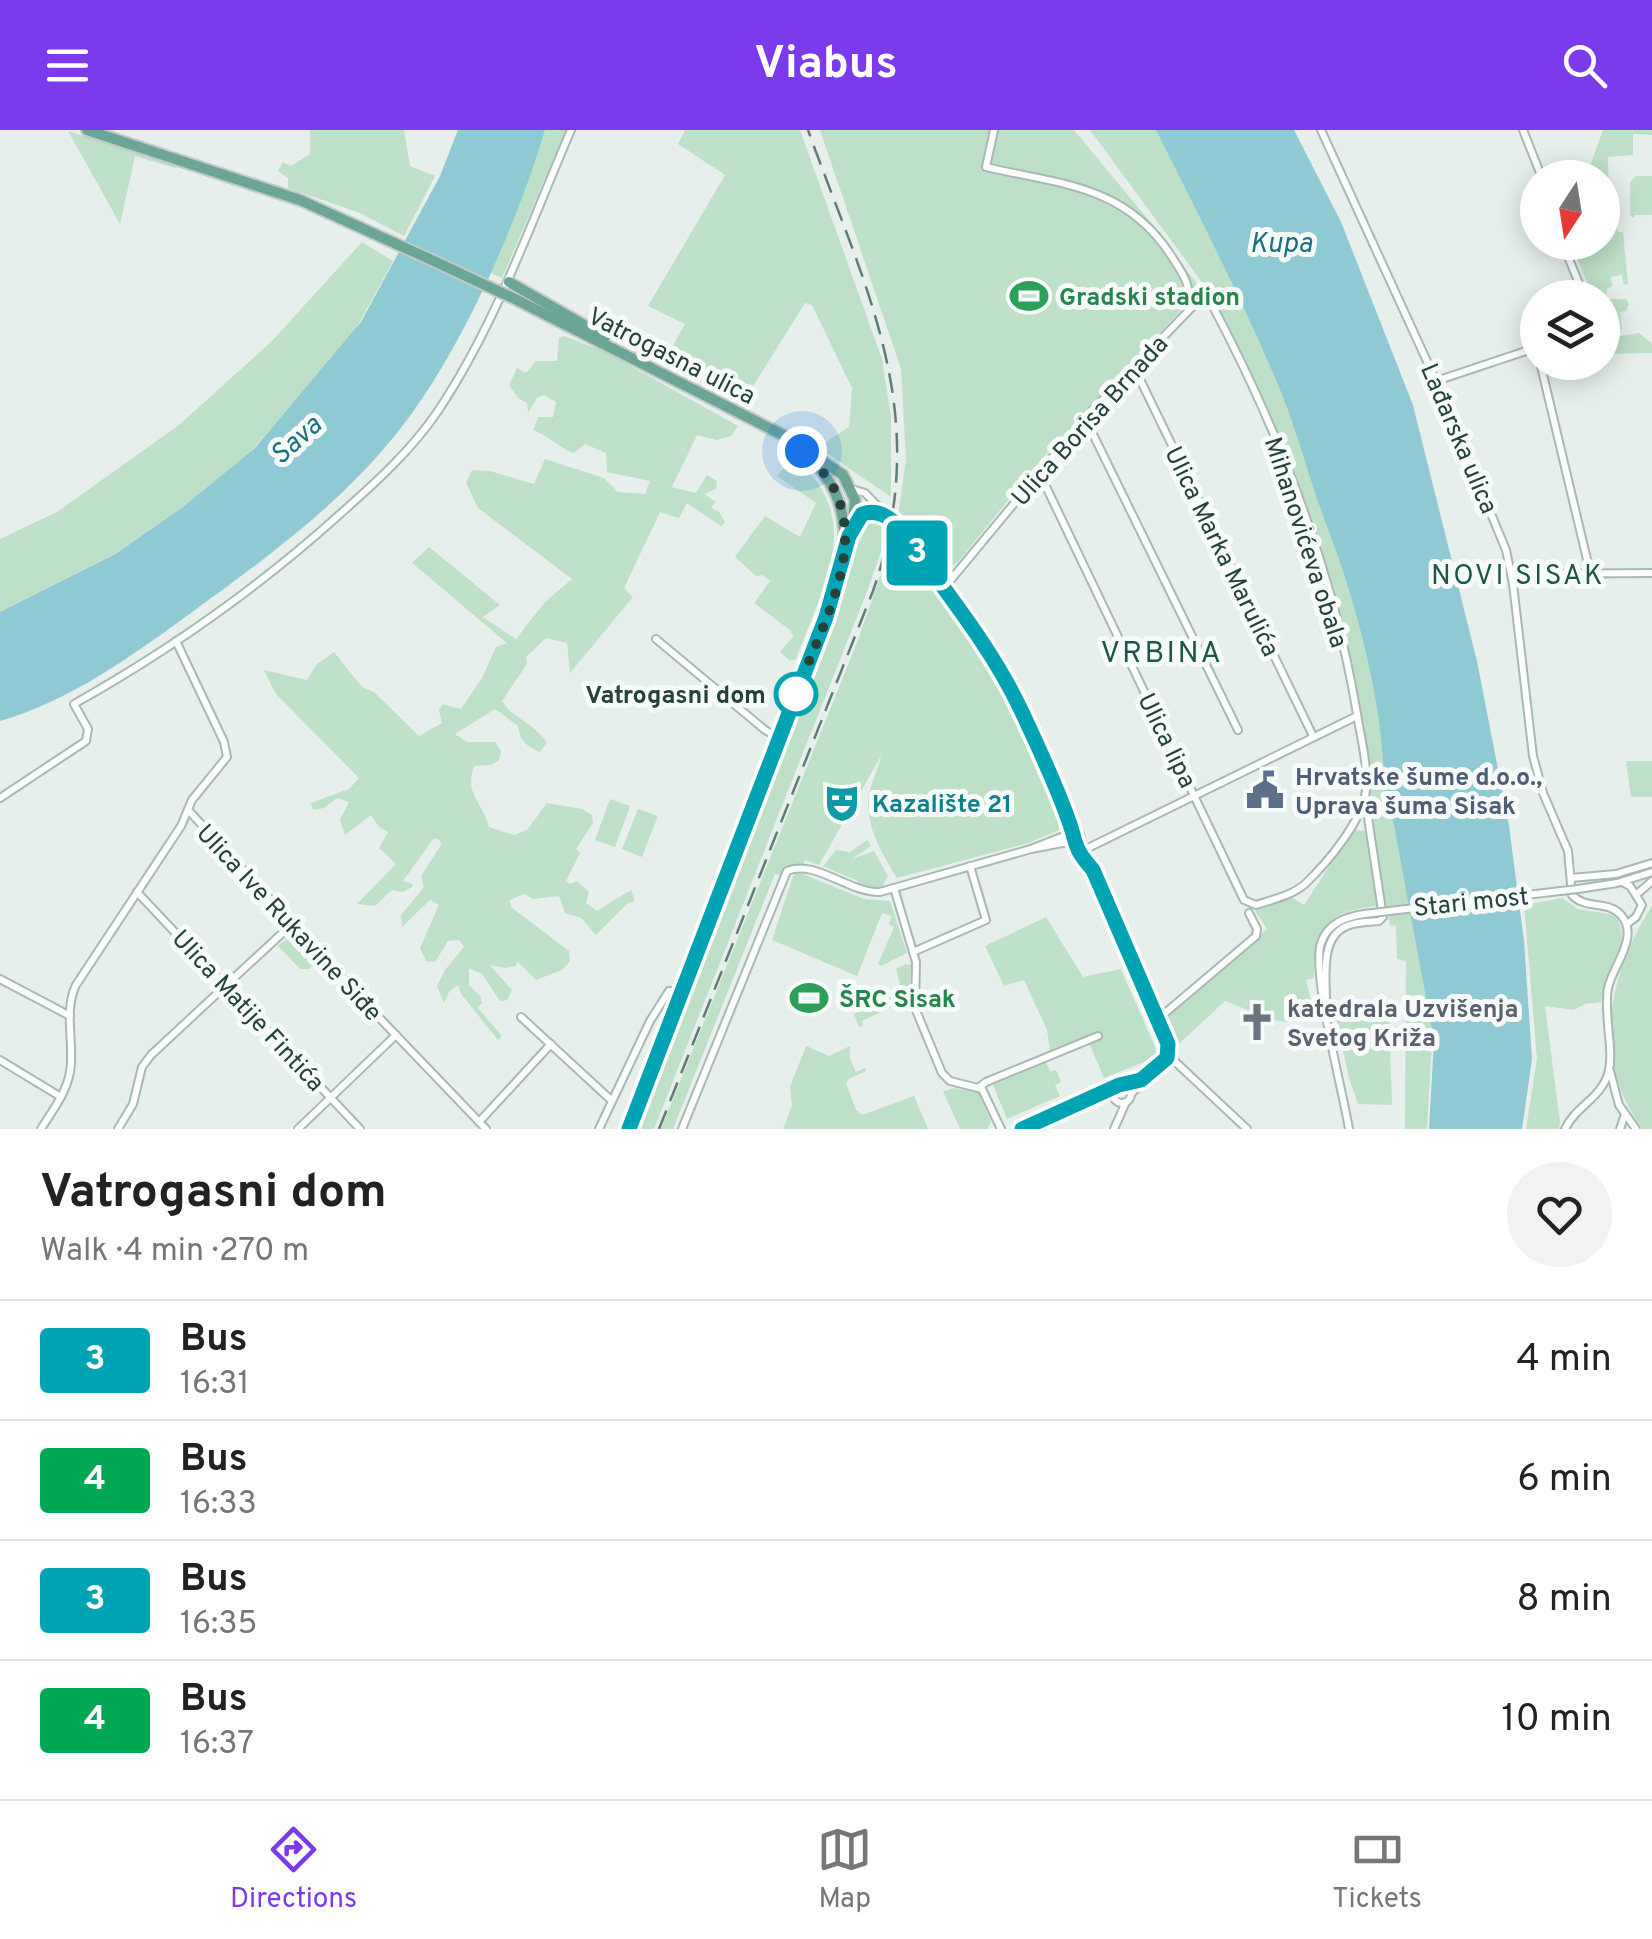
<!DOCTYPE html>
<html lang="en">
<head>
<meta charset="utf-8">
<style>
  :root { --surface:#fff; --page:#f2f2f2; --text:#222; --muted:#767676; --line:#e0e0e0; --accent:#7c3aed }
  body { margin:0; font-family:Overpass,sans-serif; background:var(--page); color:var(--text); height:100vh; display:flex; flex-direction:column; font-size:38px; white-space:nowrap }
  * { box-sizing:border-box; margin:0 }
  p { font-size:32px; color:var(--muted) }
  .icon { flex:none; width:55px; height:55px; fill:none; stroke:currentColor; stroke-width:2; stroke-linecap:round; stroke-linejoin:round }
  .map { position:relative; height:999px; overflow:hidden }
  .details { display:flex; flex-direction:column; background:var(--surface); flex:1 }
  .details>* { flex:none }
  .badge { padding:0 20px; border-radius:8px; font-size:35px; line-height:65px }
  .needle { width:65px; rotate:192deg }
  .tools { position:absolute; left:1520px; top:30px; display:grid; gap:20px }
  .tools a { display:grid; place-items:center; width:100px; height:100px; border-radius:50%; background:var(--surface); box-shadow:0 5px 25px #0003; font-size:50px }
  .you { position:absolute; width:50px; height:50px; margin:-25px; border:8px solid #fff; border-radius:50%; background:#1a73e8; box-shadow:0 0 0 15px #1a73e833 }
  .map>.badge { position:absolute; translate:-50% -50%; box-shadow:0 0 0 5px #fff }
  .round { display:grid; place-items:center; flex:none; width:105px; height:105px; border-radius:52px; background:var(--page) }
  .summary { display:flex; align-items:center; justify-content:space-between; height:170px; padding:0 40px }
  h1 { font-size:48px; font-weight:700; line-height:75px }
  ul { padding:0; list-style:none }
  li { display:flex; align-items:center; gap:30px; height:120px; padding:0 40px; border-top:2px solid var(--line) }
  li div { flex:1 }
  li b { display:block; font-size:38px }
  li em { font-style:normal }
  li .badge { min-width:110px; font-weight:700; text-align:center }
  header { display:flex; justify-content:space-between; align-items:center; height:130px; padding:0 40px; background:var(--accent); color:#fff; font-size:45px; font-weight:700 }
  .tab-bar { display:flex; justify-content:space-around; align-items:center; height:140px; border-top:2px solid var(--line); background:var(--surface); font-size:28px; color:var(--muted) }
  .tab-bar a { display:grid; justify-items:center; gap:5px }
  .tab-bar .selected { color:var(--accent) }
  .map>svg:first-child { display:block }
  .green { fill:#bfe0c8 }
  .water { fill:#8ec9d4 }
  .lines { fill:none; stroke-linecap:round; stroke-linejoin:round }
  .street-casing { stroke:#a8b8b2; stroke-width:10 }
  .primary-casing { stroke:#c2cac8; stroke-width:14 }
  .street { stroke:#fff; stroke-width:6 }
  .primary { stroke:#6aa596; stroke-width:10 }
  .rail { stroke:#5f7d75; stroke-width:2.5; stroke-dasharray:20 10; stroke-linecap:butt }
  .street-bridge-casing { stroke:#a8b8b2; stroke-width:10; stroke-linecap:butt }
  .primary-bridge-casing { stroke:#c2cac8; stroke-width:14; stroke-linecap:butt }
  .street-bridge { stroke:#fff; stroke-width:6 }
  .primary-bridge { stroke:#6aa596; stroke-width:10 }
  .line-casing { stroke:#fff; stroke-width:22 }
  .line { stroke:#00a3b4; stroke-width:15 }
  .walk { stroke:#24423a; stroke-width:10; stroke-dasharray:0 18 }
  .stop-dot { fill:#fff; stroke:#00a3b4; stroke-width:5 }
  .labels { text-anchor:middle; stroke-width:10; stroke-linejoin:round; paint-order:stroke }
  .leisure-label { font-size:25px; font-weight:bold; fill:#27864d; stroke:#f7fbf9; text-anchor:start }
  .street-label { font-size:25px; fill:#24423a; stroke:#f7fbf9 }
  .stop-label { font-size:25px; font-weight:bold; fill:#24423a; stroke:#f7fbf9; text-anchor:end }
  .service-label { font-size:25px; font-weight:bold; fill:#4e5e75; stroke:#f7fbf9; text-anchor:start }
  .culture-label { font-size:25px; font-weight:bold; fill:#0d838f; stroke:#f7fbf9; text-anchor:start }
  .worship-label { font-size:25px; font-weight:bold; fill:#5b616d; stroke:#f7fbf9; text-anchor:start }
  .water-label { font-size:28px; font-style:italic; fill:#1c6f80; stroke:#f7fbf9 }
  .neighbourhood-label { font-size:28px; letter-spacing:2.5px; fill:#1f5548; stroke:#f7fbf9 }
  .quarter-label { font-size:30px; letter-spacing:2.5px; fill:#1f5548; stroke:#f7fbf9 }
</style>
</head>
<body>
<header><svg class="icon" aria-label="menu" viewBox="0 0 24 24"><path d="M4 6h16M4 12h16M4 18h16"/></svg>Viabus<svg class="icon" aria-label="search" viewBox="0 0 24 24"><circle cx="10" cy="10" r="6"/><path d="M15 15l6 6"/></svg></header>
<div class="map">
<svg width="1652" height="999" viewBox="0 0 1652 999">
  <rect width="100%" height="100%" fill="#e6efeb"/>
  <g class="green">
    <path d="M310,0h94l6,36 25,10 -31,60 -44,-23 -72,-25v-10l-10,-7 5,-9 8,4 19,-12z"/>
    <path d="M545,0h21l-64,148 -13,-6 32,-72z"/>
    <path d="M685,0h115l82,229 9,58v80l-66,-45 1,-10 23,-15 3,-39 -40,-83 -7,-2 -61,98 -79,-41 20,-36 -37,-18 77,-131 -47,-31z"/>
    <path d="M820,0h254l77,93 53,70 -21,15 -143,153 -82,101 -17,11 -43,-57 8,-56 -5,-91z"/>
    <path d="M1090,0h115l94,168 129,642 4,101 -5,88h-22l1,-168 -9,-2 -1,-33 -6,-1 -21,-105 1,-42 -9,-65 -37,-152 -25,-73 -28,-71 -62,-125z"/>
    <path d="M1603,0h49v5l-19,-1v21l-25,2 1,38 9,37h5l5,52 -4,1 -2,-10 -11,2 1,9 -5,3 -1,6 3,4h17l3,5 -3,7 -6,1 2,17 -12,1 -7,-5 -1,-27 -9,-1 -22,-54 31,-1v-64l-16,-1z"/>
    <path d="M68,1l108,35 -1,2 -40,-12 -15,68z"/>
    <path d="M1636,46h16v39h-17l-2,3 -3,-3v-33z"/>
    <path d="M362,112l31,19 -41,75 -106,121 -63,50 -69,47 -114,58v-73l57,-27 122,-87 92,-83z"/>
    <path d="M1639,203l13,11v9l-42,1 -3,-16z"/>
    <path d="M564,206l40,15 134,75 -7,10 -14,4 -20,-5 -25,52 24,6 11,-18 10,6 -1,8 -12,5 12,8 -5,6 8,4 6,10 -4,4 -34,-23 -8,15 -19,-6 -36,76 9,9 -63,76 -3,-30 -21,-5 -20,19 1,7 -25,37c10,17 34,23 45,42l-7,9c-14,-6 -20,-11 -22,-26l-23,-17 -40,25 12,8h28l6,9 -2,9 -8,5 -17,1c-10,29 8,34 15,61l25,8 13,-5 20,-27 35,6 10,6 1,8 -17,26 4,4 -14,28 4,3 7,-3 12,11 -3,11 11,8 34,-21 4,11 -8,3 -31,31 -15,-17 -16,-5 -6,-17 -26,3 -9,-5 -14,6 1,7 58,44 1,10 -8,9 -26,10 -19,-19 -1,5 -11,2 -15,-3 22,25 -5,10 -7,1 -18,-27 -13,-6v17l11,11 2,7 -4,5 24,28 -4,4 -37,-46 -3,-9 -9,7 -5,11 -7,-17 8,-16 19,-23 -5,-7 -11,1 -13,21 -9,-1 -6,-13 19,-43 -9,-5 -28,27 -1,-12 23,-28 -3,-11 20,-31 -1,-5 -6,-2 -31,43 10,3 -1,3 -9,5 -11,-2 -17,16 -18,-2 39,-40 -17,-16 9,-16 -9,-5 -8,-12 -26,20 -5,-15 9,-18 -12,-4 -13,10 -11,2 -2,-7 38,-14 10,-11 -84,-85 -11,-23 43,10 9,-15 18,-13 28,35 12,5 45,44 23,-13 -3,-13 4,-6 18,5 21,-31 14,-31 11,-4 -95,-80 17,-16 71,58 -17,12 33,22 29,-37 27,-23 -94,-71 -12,-25 6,-13 18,1 44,13 11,-25 59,19 14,14 27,2 5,-13 -43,-9 -1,-19 -21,-9 -11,9c-12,-3 -25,-17 -41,-23l5,-13h15l3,-15 -12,-7 -7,3 -9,15 -1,-10 -9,-5 -9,-13 8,-17 9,5 10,-12h21l2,-23z"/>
    <path d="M798,331c68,61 23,129 -2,198l-6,2 -10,-9 13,-15 -2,-6 -37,-28 16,-22 -8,-6 -6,1 -21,-19 30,-41 35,21 16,-34 -39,-27 8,-9z"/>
    <path d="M870,388l9,2 10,8 -21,61 -214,540h-16l113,-303 37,-94 14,-25 18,-55 11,-20 33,-110z"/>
    <path d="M891,403l11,9 55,69 35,58 70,160 -34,14 -131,35c-15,-25 -33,-53 -28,-84 3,-13 10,-27 12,-38l-62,109 -14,-5 -2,5 -13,1 -10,9 -5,-1 -102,255h-12l197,-489 26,-75z"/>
    <path d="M1626,631h26v36h-21z"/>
    <path d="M610,669l20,7 -15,41 -20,-7z"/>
    <path d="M638,679l20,7 -16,41 -20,-8z"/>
    <path d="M1353,700l12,1 13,75c-50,4 -65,22 -64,72l-8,2 6,26 -2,10c-24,17 -59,-6 -85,-15l-47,44 -12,-29 101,-87 -12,-18 31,-17 18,11z"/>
    <path d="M867,710l4,6 -19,13 22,-8 14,25 -6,11 -11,2 -13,-4v-4l-35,-15 13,-16 14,2z"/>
    <path d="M798,742l66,27 26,2 17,52 -26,13 -3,-2 16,-37 -5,-3 3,-8 -10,-3 -25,63 -85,-36 21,-64z"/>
    <path d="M1562,768l16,11 37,6c20,28 -9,58 -14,87l-16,2 -11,6 -29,-4 15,116 -1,7h-33l11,-71 -13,-153z"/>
    <path d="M1652,776v223h-9c-52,-68 -36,-154 9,-223z"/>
    <path d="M1046,787l37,60 38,-8 35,80v4l-12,9 -40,16 -18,-42 -36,14 -3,-20 -23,-50 -20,6 -19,-40z"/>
    <path d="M293,800l26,28 -10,11h-9l-22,-23 11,-9 -2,-5z"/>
    <path d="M906,834l5,1 -3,42 -10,4 -4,-5 -32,15 1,5 -4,1 -5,-13 8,-4 -2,-5 41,-17 -5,-19z"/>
    <path d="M1336,888l53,1 3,86 -34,-1 -9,-26z"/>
    <path d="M806,916l23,10 21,-10v13l6,13 9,-4 1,3 -17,8 -3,4 10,27 6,5 52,-19 14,33h-145l9,-23 -2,-19z"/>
    <path d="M1046,932l4,9 6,-1 5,12 -6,3 5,11 -53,23 -14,-34z"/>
    <path d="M955,958l24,5 12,29 -4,7h-27l-17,-38z"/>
  </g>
  <g class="water">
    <path d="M458,0h87c-28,94 -84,222 -145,299 -58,75 -139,133 -216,189 -55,40 -117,84 -184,103v-109l115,-58 68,-47 71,-58 107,-127 79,-146z"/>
    <path d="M1156,0h138l47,92 72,183 64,256 32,165 15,115 8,118 -10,70h-93l5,-88 -45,-243 -5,-2c2,-85 -28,-196 -59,-275 -16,-43 -27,-87 -44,-129 -37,-89 -82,-176 -125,-262z"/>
  </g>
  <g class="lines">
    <g class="street-casing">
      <g id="street">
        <path d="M994,0l-8,37c73,17 139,18 184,87 13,20 23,32 18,57"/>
        <path d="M1321,0l115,251 70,169 7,34 20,172 10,37 25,58 4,44c14,15 36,5 49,20 19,22 -8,50 -13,73 -5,27 7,63 0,86 -8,25 -33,33 -43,55"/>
        <path d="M1523,0l19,48"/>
        <path d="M1562,112l23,56"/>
        <path d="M1540,232l50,210"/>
        <path d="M1134,237l179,369"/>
        <path d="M1436,251l102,-34"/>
        <path d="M1085,288l153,312"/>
        <path d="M852,359l13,4 32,33 93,126 18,31 69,148"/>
        <path d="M1511,444l141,-1"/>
        <path d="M944,458l141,-170 112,-116 12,-3c69,129 124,271 148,415 4,24 11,51 9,76 -3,31 -40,74 -61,94 -12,11 -34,16 -49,21l-12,-5 -205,-428"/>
        <path d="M656,509l109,91 14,8"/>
        <path d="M0,668l86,-57 2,-12 -14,-25c96,-54 184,-116 265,-189 36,-32 72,-64 99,-104 58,-87 92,-186 133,-281"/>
        <path d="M190,682l178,194 118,123"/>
        <path d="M1070,697l-1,7 -38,15 42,-8"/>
        <path d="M1075,701l5,3 4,18 -9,-3 -4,-14z"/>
        <path d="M1086,719l271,-133"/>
        <path d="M1085,720l83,194v11"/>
        <path d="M1571,748l45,-4 36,-11"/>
        <path d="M1622,752l8,4 12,19 -6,12 -9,7"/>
        <path d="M894,758l22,74 -1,46 27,65 8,8 32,8 19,40"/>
        <path d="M1578,759l39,-6 35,-11"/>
        <path d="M137,762l223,237"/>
        <path d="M1637,764l15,-13"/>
        <path d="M913,822l73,-32 -16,-54"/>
        <path d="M0,849l70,37"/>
        <path d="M1326,878c1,-24 -8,-71 21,-82 9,-4 22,-4 32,-5l4,-4 -18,-119"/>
        <path d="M521,887l90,83"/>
        <path d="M1158,889l98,-83 1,-7 -8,-16"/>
        <path d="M1168,925l79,74"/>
        <path d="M0,930l61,37"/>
        <path d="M1610,941l9,34 17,24"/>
        <circle cx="1122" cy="964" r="9"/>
        <path d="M978,958l8,-6 112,-46"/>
        <path d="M1131,964l37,-39"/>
        <path d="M479,992l72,-78"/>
        <path d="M41,999c11,-18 25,-35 29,-57 5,-28 -7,-60 6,-87l105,-159 11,-26 35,-43 -3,-15 -48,-101"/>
        <path d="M118,999l15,-25 9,-37 9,-12 141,-131"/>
        <path d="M298,999l98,-94"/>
        <path d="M599,999l51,-108 19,-30 11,2"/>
        <path d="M682,999l105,-258c28,-12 62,22 93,21l151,-43"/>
        <path d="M1022,999l93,-41"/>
        <path d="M1114,999l12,-27"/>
        <path d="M1349,999c-6,-37 -38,-158 -28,-186 7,-20 24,-26 43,-29"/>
        <path d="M1620,999l5,-15"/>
      </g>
    </g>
    <g class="primary-casing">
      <g id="primary">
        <path d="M87,0l213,70 136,62"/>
        <path d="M509,152l96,55"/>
        <path d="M515,169l272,138 56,38 12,25 -2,22 -27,95 -197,512"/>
        <path d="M807,325c24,23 37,47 37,81"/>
        <path d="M854,397l12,-15 21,3"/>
      </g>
    </g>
    <use href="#street" class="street"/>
    <use href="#primary" class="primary"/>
    <path class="rail" d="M659,999l214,-538c61,-177 -6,-297 -65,-461"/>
    <g class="street-bridge-casing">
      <path id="street-bridge" d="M1364,784l214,-25"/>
    </g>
    <g class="primary-bridge-casing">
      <path id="primary-bridge" d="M436,132l79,37"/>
    </g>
    <use href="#street-bridge" class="street-bridge"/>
    <use href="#primary-bridge" class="primary-bridge"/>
  </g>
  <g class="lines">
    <g class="line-casing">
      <path id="line" d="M629,999l197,-512 23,-81 13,-22c29,-10 47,27 62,47 35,48 71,94 97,149 16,34 33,70 46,106 11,28 4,29 26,54l75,174 -1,14 -26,22 -22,5 -97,44"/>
    </g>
    <use href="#line" class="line"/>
    <path class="walk" d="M796,564c21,-59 69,-138 40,-201 -7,-17 -21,-29 -34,-42"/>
  </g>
  <defs>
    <g id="stadium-bare" transform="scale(3)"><path d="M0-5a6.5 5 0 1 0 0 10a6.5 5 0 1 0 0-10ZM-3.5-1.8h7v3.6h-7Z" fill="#2e9e5b" stroke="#f7fbf9" stroke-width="2.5" paint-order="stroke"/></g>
    <g id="civic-bare" transform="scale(3)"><path d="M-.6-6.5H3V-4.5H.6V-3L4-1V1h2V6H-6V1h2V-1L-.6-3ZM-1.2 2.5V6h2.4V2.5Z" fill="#5c6f8a" stroke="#f7fbf9" stroke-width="2.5" paint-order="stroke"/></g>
    <g id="theatre-bare" transform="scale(3)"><path d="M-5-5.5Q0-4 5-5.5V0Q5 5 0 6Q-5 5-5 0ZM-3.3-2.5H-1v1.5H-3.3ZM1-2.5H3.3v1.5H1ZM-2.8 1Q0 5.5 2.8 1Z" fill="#0f9aa8" stroke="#f7fbf9" stroke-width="2.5" paint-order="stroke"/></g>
    <g id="church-bare" transform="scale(3)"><path d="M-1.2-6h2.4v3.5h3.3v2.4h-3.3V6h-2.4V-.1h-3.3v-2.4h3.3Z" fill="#6b7280" stroke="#f7fbf9" stroke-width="2.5" paint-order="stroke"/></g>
  </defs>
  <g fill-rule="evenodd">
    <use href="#stadium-bare" x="1029" y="166"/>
    <use href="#civic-bare" x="1265" y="660"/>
    <use href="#theatre-bare" x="842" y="673"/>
    <use href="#stadium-bare" x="809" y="868"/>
    <use href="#church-bare" x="1257" y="892"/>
  </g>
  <circle class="stop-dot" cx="796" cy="564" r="20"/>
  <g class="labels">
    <g class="leisure-label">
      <text x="1059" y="175">Gradski stadion</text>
      <text x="839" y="877">ŠRC Sisak</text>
    </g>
    <g class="street-label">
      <text transform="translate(672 225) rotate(27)" y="9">Vatrogasna ulica</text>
      <text transform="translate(1089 290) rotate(-48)" y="9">Ulica Borisa Brnada</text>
      <text transform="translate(1460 308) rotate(67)" y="9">Lađarska ulica</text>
      <text transform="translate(1307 412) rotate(72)" y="9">Mihanovićeva obala</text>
      <text transform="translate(1223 421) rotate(64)" y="9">Ulica Marka Marulića</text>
      <text transform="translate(1168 610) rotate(64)" y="9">Ulica lipa</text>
      <text transform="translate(1471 771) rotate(-6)" y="9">Stari most</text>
      <text transform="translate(290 792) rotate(47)" y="9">Ulica Ive Rukavine Siđe</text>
      <text transform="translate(249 880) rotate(47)" y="9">Ulica Matije Fintića</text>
    </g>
    <g class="stop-label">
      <text x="766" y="573">Vatrogasni dom</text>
    </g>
    <g class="service-label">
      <text x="1295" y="655">Hrvatske šume d.o.o.,<tspan x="1295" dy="29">Uprava šuma Sisak</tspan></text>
    </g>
    <g class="culture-label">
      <text x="872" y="682">Kazalište 21</text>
    </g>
    <g class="worship-label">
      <text x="1287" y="887">katedrala Uzvišenja<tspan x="1287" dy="29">Svetog Križa</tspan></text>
    </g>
    <g class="water-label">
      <text x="1281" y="122">Kupa</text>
      <text transform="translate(295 309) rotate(-42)" y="10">Sava</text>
    </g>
    <g class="neighbourhood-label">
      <text x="1518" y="454">NOVI SISAK</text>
    </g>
    <g class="quarter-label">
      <text x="1162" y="532">VRBINA</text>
    </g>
  </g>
</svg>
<div class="tools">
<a><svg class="needle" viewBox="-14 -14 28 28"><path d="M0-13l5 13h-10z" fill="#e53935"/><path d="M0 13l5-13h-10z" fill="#767676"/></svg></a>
<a><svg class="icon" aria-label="layers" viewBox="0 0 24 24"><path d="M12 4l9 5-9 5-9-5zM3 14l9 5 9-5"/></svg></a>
</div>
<div class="you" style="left:802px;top:321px"></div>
<b class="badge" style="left:917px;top:423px;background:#00a3b4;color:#fff">3</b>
</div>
<section class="details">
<div class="summary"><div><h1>Vatrogasni dom</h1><p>Walk · 4 min · 270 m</p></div><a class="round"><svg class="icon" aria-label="heart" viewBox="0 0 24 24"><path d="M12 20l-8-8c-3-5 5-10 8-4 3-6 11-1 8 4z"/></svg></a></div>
<ul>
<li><span class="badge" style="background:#00a3b4;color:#fff">3</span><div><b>Bus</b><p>16:31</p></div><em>4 min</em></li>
<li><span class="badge" style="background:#00a651;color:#fff">4</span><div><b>Bus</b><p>16:33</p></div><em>6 min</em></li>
<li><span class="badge" style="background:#00a3b4;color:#fff">3</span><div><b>Bus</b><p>16:35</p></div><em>8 min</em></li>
<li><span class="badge" style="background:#00a651;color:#fff">4</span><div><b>Bus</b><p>16:37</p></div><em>10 min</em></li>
</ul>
</section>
<nav class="tab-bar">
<a class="selected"><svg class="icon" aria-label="directions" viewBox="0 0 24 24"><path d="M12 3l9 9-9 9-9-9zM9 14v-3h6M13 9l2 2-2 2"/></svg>Directions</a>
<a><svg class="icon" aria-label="map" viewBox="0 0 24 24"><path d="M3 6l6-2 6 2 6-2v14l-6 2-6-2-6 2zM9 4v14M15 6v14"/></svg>Map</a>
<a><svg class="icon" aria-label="tickets" viewBox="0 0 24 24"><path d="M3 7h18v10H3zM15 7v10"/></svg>Tickets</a>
</nav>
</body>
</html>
